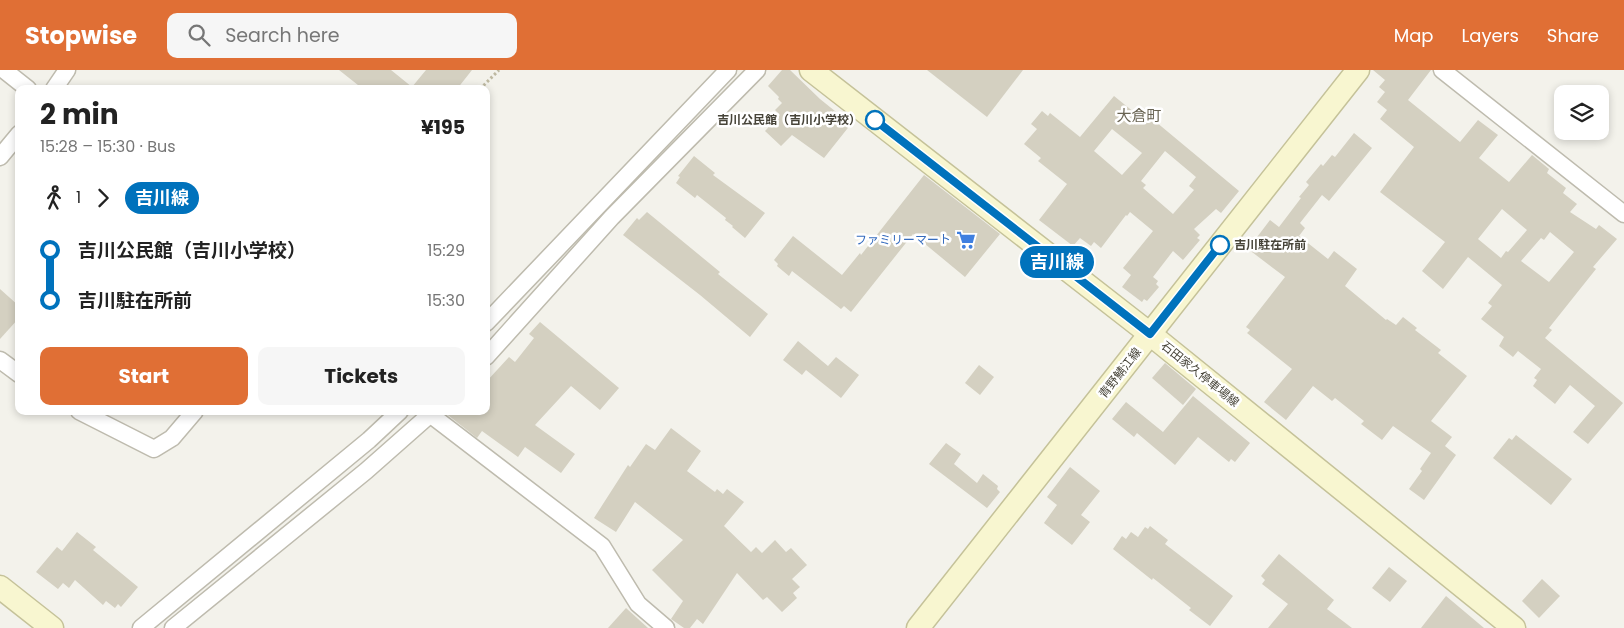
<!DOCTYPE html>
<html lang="en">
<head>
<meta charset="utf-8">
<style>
  :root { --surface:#fff; --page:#f6f6f6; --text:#222; --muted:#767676; --accent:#e06f35 }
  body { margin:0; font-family:Poppins,"Noto Sans JP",sans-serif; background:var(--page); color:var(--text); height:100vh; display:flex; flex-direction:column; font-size:19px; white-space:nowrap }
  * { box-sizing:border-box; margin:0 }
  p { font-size:16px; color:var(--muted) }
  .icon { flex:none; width:28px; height:28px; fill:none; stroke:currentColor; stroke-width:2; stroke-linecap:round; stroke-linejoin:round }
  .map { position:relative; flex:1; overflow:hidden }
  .panel { position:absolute; left:15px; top:15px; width:475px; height:330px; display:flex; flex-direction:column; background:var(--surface); border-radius:10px; box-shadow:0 2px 8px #0003 }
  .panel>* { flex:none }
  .badge { padding:0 10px; border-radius:16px; font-size:18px; line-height:32px }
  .fabs { position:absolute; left:1554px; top:15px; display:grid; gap:10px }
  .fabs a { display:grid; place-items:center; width:55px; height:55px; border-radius:10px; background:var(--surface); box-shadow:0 2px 8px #0003; font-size:25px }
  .map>.badge { position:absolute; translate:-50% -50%; box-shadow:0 0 0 2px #fff }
  .legs { display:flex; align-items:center; gap:8px; height:55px; padding:0 25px; font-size:16px }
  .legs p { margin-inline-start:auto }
  .head { display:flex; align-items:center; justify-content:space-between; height:85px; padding:0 25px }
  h1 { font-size:28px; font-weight:700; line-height:38px }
  .cta { display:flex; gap:10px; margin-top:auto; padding:10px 25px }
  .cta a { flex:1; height:58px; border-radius:10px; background:var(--accent); color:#fff; font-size:20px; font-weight:700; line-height:58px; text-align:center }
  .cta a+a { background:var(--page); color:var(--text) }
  ul { padding:0 25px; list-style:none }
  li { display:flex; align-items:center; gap:18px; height:50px; font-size:19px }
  li i { display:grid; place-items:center; width:8px; height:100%; margin:0 6px; background:currentColor }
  li i::after { content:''; width:12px; height:12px; margin:-6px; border:4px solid; border-radius:50%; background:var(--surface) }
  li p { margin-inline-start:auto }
  li:first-child i { background:linear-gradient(#0000 50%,currentColor 0) }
  li:last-child i { background:linear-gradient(currentColor 50%,#0000 0) }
  header { display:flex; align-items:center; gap:30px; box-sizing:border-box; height:70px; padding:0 25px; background:var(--accent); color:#fff }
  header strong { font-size:24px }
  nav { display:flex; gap:28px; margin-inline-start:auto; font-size:18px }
  .search { width:350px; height:45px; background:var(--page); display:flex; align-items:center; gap:12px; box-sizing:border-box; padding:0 18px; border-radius:10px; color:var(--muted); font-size:19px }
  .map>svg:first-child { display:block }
  .building { fill:#d4d0c1; fill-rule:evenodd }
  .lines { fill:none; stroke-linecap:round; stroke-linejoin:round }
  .street-casing { stroke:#bebbae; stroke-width:19 }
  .secondary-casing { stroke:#c5c299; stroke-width:25 }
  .path { stroke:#beb9a1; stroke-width:3; stroke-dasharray:2.5 2.5; stroke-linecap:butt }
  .street { stroke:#fff; stroke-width:16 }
  .secondary { stroke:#f8f6d0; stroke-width:22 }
  .line-1-casing { stroke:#fff; stroke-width:11 }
  .line-1 { stroke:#0072bc; stroke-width:8 }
  .stop-1-dot { fill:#fff; stroke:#0072bc; stroke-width:2.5 }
  .labels { text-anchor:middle; stroke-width:5; stroke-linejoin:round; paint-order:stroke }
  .stop-label { font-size:12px; font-weight:bold; fill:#474439; stroke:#fff; text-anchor:end }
  .shop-label { font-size:12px; fill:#366cbe; stroke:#fff; text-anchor:end }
  .street-label { font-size:12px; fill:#474439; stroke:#fff }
  .quarter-label { font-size:15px; fill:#686352; stroke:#fff }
</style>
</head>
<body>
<header>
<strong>Stopwise</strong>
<div class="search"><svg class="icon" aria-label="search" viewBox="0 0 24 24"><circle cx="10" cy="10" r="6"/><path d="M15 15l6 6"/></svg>Search here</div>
<nav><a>Map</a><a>Layers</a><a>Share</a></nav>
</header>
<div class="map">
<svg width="1624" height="558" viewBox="0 0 1624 558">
  <rect width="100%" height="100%" fill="#f3f2eb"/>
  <g class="building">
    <path d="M339,0h52l21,17 14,-17h46l-15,19h-94z"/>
    <path d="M782,0h8l30,29 31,25 -27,34 -32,-23 -11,11 -16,-15 15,-16 -5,-5 7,-7 -4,-4 1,-2 -11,-11z"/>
    <path d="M927,0h96l-36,47z"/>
    <path d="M1373,0h58l-23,30 52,42 18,-22 20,15 -19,23 30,24 23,-27 17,14 -2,4 19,15 -3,5 14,11 -7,8 26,17 3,-4 18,14 -24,28 3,2 -47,59 3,2 -7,8 78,65 -35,41 -15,-12 22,-26 -25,-21 -15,19 -22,-18 4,-6 -3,-2 7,-9 -23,-18 -5,6 -14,-11 5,-9 -23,-18 11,-13 -4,-3 14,-18 -34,-28 -25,32 -21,-18 23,-29 -65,-50 34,-45 -34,-28 7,-9 -10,-8 8,-10 -6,-5 6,-7zM1502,139l25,21 -19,22 -2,-1 -5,7 -23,-19zM1550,162l24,20 -25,30 -28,-21 20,-23 3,2z"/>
    <path d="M1114,26l26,21 4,-5 95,79 -18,22 -5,-4 -22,20 6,6 -3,3 3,2 -17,20 -10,-9 -20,26 5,4 -2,3 3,3 -12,14 -3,-2 -2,3 -20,-15 9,-12 -8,-7 30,-37 -23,-19 -3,4 -1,-1 -25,33 -7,-6 -3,4 -11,-8 -7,8 -34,-26 28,-36 -29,-23 3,-3 -17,-14 13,-15 -6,-5 11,-13 6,5 2,-3 30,24zM1112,59l30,24 -20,22 -28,-24zM1165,81l31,26 -7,9 5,4 -21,24 -30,-26 3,-3 -5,-4z"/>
    <path d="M1354,63l18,15 -43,53 -7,-6 -22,28 5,5 -6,8 29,23 6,-8 23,18 -12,17 41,34 1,-1 9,6 7,-8 14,11 -2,2 26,20 -3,3 29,23 -36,45 21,16 -7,9 11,9 -32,45 -15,-11 13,-18 -2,-2 11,-16 -38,-27 -11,14 -21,-16 3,-3 -29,-23 -3,3 -19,-15 -27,34 -22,-18 28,-33 -45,-36 3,-3 -4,-3 39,-50 -37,-28 22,-29 9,7 22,-29 -2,-1 10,-12 -3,-3 15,-18 2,2 9,-11 3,2z"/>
    <path d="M694,86l21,17 -2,2 52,38 -20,25 -13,-11 1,-1 -8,-6 1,-2 -29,-23 -2,3 -19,-15 4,-6 -2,-1z"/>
    <path d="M924,105l76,59 -35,43 -52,-43 -62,78 -7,-6 -3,3 -49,-38 -3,5 -12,-10 1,-2 -4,-4 19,-24 49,39 18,-22 1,2z"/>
    <path d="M647,142l73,60 -2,2 50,40 -18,23 -50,-42 -77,-60 14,-17 2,2z"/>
    <path d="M0,219l19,17v12l-19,21z"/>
    <path d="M540,252l79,66 -19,22 -29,-24 -36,39 40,29 -14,19 -36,-26 -7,10 -36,-26 -5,7 -33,-26 42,-1v-29l23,-25 6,5 19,-24 -5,-4z"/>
    <path d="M798,271l30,25 8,-9 23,18 -18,23 -35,-28 -4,5 -19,-15z"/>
    <path d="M1165,293l31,26 -13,16 -31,-27z"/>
    <path d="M979,295l15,12 -14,18 -15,-12z"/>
    <path d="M1193,326l57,47 -15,19 -4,-3 -2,3 -31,-25 -23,28 -38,-32 -3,4 -22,-18 14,-17 37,30z"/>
    <path d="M671,358l30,23 -14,20 28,21 2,-3 6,5 4,-5 17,13 -20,24 27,26 5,-5 6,6 13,-13 11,12 5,-4 16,17 -15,14 8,8 -7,6 4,5 -15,14 -15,-15 -4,3 -26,-27 -34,51 -6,-5 -7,9h-6l-13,-9 12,-18 -31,-31 31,-30 -48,-38 -19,30 -22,-14 34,-53 2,2 16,-23 9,6z"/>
    <path d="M1516,365l56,44 -21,26 -58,-47 16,-20 3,2z"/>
    <path d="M946,373l15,11 -7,10 23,19 6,-9 15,12 -1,3 3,3 -13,16 -58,-44z"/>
    <path d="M1070,397l30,24 -19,24 9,7 -18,23 -28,-22 13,-18 -10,-8z"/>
    <path d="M1150,456l18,14 -3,4 68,52 -23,30 -21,-16 2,-2 -38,-30 -1,2 -39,-31 9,-13 4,3 5,-7 7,5 7,-10 3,2z"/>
    <path d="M77,462l19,15 -3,3 45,37 -17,20 -3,-3 -3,4 -9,-7 -3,4 -28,-25 -6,8 -6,-5 -5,6 -22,-17 21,-25 5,4z"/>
    <path d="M1279,484l55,46 -7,9 25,19h-84l20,-24 -26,-20 3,-4 -4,-4z"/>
    <path d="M1389,497l18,14 -17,21 -18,-14z"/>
    <path d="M1542,509l18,17 -21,22 -17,-17z"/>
    <path d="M1446,526l38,32h-63z"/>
    <path d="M626,538l22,20h-40z"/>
  </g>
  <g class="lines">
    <g class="street-casing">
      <g id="street">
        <path d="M4,0l24,19"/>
        <path d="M1442,0l182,144"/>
        <path d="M54,19l13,-19"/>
        <path d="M0,87l19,-23"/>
        <path d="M486,253l242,-253"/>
        <path d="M486,287l126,-140 145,-147"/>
        <path d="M0,290l19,14"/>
        <path d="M79,341l75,38 18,-11 23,-27"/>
        <path d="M431,345l171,131 36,58 28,24"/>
        <path d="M141,558l228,-188 31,-29"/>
        <path d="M173,558l193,-157 68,-60"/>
      </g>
    </g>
    <g class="secondary-casing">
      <g id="secondary">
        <path d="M811,0l339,264 364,294"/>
        <path d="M0,517l52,41"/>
        <path d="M918,558l440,-558"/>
      </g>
    </g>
    <path class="path" d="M480,19l19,-19"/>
    <use href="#street" class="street"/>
    <use href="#secondary" class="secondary"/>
  </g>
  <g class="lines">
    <g class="line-1-casing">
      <path id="line-1" d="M875,50l275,214 70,-89"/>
    </g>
    <use href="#line-1" class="line-1"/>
  </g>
  <defs>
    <g id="supermarket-bare" transform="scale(1.5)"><path d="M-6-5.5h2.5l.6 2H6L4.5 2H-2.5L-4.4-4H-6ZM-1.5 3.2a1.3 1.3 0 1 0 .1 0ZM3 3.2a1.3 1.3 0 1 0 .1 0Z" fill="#3f7fe0" stroke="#fff" stroke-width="2.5" paint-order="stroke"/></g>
  </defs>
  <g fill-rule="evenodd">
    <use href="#supermarket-bare" x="966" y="170"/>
  </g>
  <g class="stop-1-dot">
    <circle cx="875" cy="50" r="9"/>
    <circle cx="1220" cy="175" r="9"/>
  </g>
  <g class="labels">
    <g class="stop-label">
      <text x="861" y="54">吉川公民館（吉川小学校）</text>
      <text x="1234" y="179" text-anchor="start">吉川駐在所前</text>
    </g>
    <g class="shop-label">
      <text x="951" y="174">ファミリーマート</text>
    </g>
    <g class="street-label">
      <text transform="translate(1120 303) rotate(-52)" y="4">青野鯖江線</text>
      <text transform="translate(1200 304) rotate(39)" y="4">石田家久停車場線</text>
    </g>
    <g class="quarter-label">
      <text x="1139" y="51">大倉町</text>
    </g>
  </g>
</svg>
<div class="fabs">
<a><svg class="icon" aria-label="layers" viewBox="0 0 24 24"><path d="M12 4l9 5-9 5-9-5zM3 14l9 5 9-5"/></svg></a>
</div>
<b class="badge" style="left:1057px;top:192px;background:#0072bc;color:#fff">吉川線</b>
<section class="panel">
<div class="head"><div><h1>2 min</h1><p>15:28 – 15:30 · Bus</p></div><b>¥195</b></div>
<div class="legs"><svg class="icon" aria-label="walk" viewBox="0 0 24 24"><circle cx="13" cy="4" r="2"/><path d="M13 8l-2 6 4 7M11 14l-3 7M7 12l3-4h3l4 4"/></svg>1<svg class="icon" aria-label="forward" viewBox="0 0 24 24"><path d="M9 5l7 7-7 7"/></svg><b class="badge" style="background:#0072bc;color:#fff">吉川線</b></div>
<ul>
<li><i style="color:#0072bc"></i><b>吉川公民館（吉川小学校）</b><p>15:29</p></li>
<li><i style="color:#0072bc"></i><b>吉川駐在所前</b><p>15:30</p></li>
</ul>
<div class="cta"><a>Start</a><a>Tickets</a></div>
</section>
</div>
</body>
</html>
